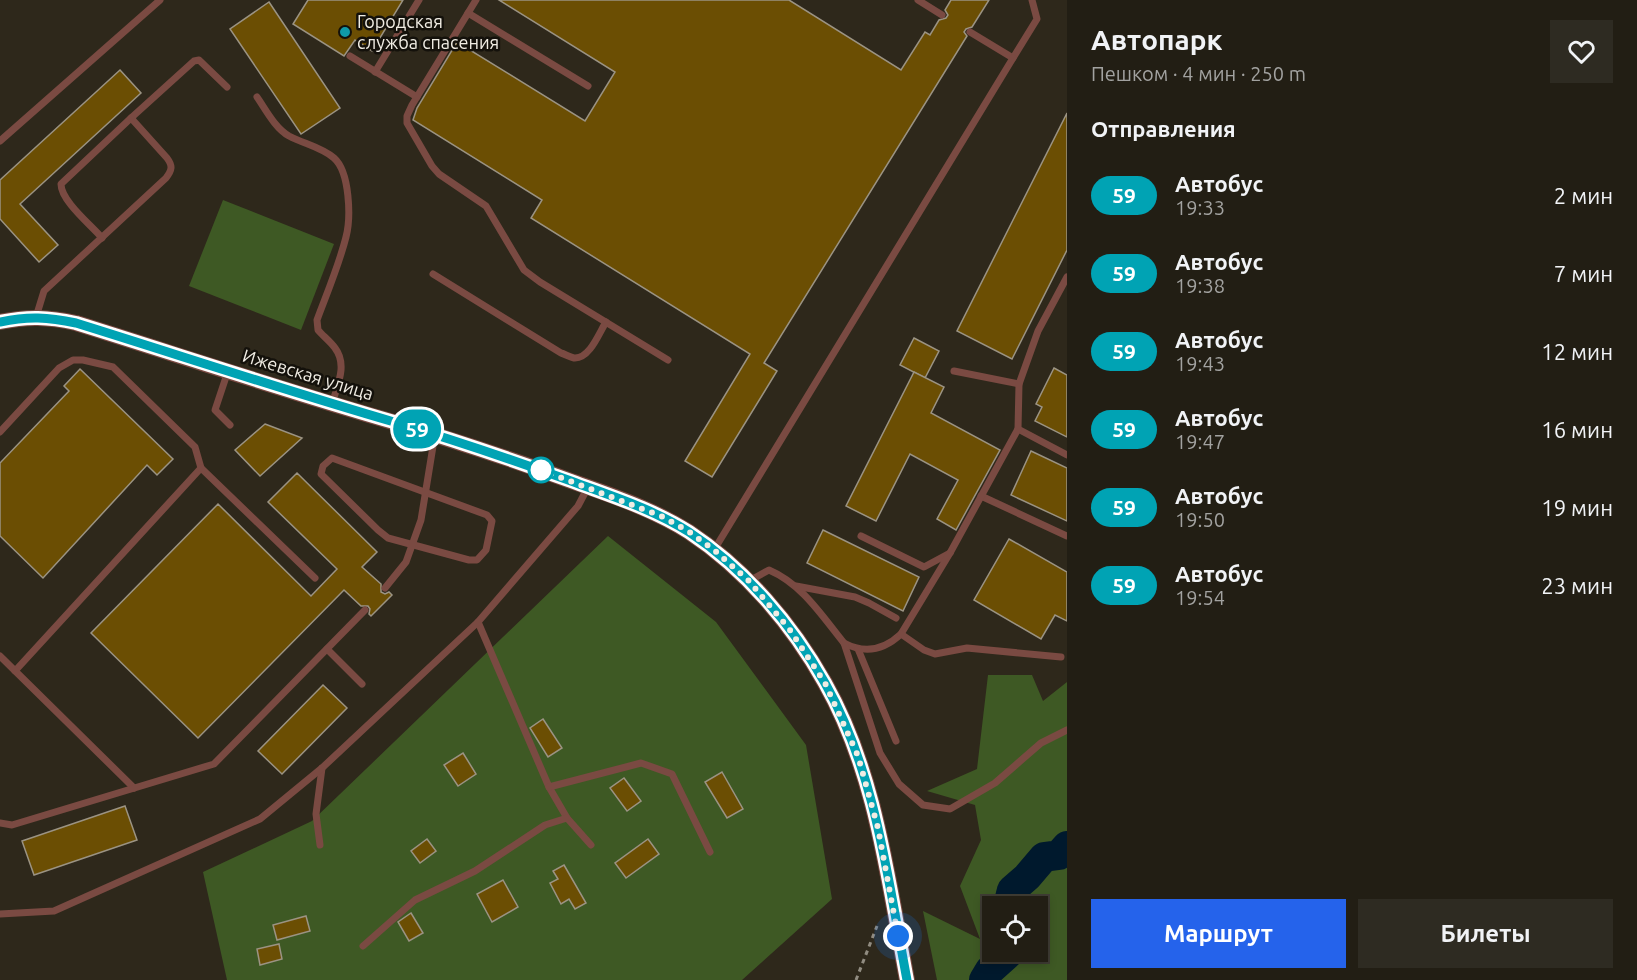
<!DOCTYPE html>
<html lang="ru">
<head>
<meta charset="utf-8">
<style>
  :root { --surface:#221e14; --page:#2e2b22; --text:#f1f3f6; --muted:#a2a2a0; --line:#3f3c34; --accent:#2563eb }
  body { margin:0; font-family:Ubuntu,sans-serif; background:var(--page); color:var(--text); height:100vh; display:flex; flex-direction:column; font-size:22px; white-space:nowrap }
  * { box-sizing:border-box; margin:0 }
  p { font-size:20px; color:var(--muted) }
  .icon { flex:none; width:33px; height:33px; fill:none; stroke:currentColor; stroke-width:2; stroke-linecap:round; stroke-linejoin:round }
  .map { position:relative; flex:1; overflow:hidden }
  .panel { display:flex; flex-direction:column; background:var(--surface); width:570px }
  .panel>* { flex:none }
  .badge { padding:0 12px; border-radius:20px; font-size:21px; line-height:39px }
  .buttons { position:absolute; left:982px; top:896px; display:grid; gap:12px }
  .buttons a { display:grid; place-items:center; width:66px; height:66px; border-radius:0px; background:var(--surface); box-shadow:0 3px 9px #0003,0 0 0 2px var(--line); font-size:30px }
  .you { position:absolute; width:30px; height:30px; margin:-15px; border:4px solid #fff; border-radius:50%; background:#1a73e8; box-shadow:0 0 0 9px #1a73e833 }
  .map>.badge { position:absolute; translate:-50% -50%; box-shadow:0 0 0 3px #fff }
  h2 { padding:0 24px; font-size:22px; line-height:54px }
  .round { display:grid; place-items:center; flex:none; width:63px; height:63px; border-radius:0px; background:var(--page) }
  .overview { display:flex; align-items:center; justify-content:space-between; height:102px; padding:0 24px }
  h1 { font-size:28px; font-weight:700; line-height:45px }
  .cta { display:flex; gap:12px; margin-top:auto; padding:12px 24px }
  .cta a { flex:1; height:69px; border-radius:0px; background:var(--accent); color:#fff; font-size:24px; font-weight:700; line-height:69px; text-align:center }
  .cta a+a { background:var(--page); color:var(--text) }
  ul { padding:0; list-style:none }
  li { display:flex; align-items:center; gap:18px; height:78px; padding:0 24px }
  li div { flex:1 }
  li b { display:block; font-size:22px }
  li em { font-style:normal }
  li .badge { min-width:66px; font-weight:700; text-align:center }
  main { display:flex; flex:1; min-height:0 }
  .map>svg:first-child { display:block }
  .green { fill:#3e5924; fill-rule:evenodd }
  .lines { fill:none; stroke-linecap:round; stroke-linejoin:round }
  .river { stroke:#00192d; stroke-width:30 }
  .building { fill:#6b4e03; stroke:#9b9383; stroke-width:1.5 }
  .path { stroke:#918c81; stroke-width:3; stroke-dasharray:4.5 4.5; stroke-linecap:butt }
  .service { stroke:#7a4a42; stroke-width:7 }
  .tertiary { stroke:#7a4a42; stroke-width:16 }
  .line-casing { stroke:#fff; stroke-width:14 }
  .line { stroke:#00a3b4; stroke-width:9 }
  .walk { stroke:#f0ece3; stroke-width:6; stroke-dasharray:0 10.8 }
  .culture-dot { fill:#0f9aa8; stroke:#14110b; stroke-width:2 }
  .stop-dot { fill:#fff; stroke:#00a3b4; stroke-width:3 }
  .labels { text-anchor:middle; stroke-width:5; stroke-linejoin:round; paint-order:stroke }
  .poi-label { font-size:18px; fill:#f0ece3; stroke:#14110b; text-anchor:start }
  .street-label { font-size:18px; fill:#f0ece3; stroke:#14110b }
</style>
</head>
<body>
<main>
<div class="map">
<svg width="1067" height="980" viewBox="0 0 1067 980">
  <rect width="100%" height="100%" fill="#2e281b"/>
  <g class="green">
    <path d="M223,200l111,44 -33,86 -112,-44z"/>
    <path d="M608,536l108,86 90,123 26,154 -90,81h-515l-24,-108 109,-51z"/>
    <path d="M988,675h44l11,26 24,-19v298h-130l-14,-69 57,28 -20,-53 21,-46 -6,-35 -48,-14 50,-22zM993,906h45v45h-45z"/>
  </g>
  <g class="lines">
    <g class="river">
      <path d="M1008,906l4,-16 15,-13 17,-20 15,-2 8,-9"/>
      <path d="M984,980l6,-10 21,-19"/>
    </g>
  </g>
  <g class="building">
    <path d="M308,0h95l-31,51 -17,-11 -11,16 -51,-32z"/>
    <path d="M499,0h290l112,70 24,-38 5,3 9,-15 7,-2 2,-3 -3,-5 6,-10h38l-17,27 -6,2 -2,3 3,4 -203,327 13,8 -65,106 -27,-16 65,-107 -219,-136 11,-18 -129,-80 4,-12 40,-66 128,79 30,-49z"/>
    <path d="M269,2l71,106 -39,26 -71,-105z"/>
    <path d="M120,70l21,23 -121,111 38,41 -19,17 -39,-43v-39z"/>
    <path d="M1067,113v137l-55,109 -55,-28z"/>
    <path d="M914,338l25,13 -14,27 -25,-13z"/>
    <path d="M1054,368l13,7v62l-32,-16 7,-14 -6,-3z"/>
    <path d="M80,369l93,90 -16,16 -10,-10 -104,113 -43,-42v-73l69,-72 -5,-5z"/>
    <path d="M914,372l30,15 -13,26 69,37 -44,80 -19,-11 21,-39 -48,-26 -34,67 -30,-15z"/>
    <path d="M265,424l37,14 -42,38 -25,-26z"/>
    <path d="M1031,451l36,17v53l-56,-26z"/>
    <path d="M297,473l80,79 -15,15 19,17v8l4,2 4,-2 3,3 -21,21 -2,-2 1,-5 -2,-3h-7l-17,-16 -146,148 -107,-105 127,-129 93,92 26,-27 -69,-67z"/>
    <path d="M823,530l96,47 -16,34 -96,-48z"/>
    <path d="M1009,539l58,33v49l-12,-6 -14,24 -67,-39z"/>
    <path d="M323,685l24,23 -65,66 -24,-23z"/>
    <path d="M543,719l19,29 -14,9 -18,-29z"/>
    <path d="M463,753l13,21 -18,12 -14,-21z"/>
    <path d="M722,772l21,37 -16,9 -22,-36z"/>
    <path d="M624,778l17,23 -14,10 -17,-23z"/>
    <path d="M125,806l12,34 -103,35 -12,-34z"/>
    <path d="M427,839l9,12 -16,12 -9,-12z"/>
    <path d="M648,839l11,15 -33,24 -11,-15z"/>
    <path d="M564,865l22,38 -11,6 -6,-10 -8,5 -11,-21 8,-4 -5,-8z"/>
    <path d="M503,880l15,27 -26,15 -15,-28z"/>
    <path d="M411,913l12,20 -14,8 -11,-19z"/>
    <path d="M306,916l4,15 -33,9 -4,-15z"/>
    <path d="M279,944l3,15 -22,6 -3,-16z"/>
  </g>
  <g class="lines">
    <path class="path" d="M856,980l21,-54"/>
    <g class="service">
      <path d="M476,0l-64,105 -5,11v7l25,43 7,8 47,32 38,64 16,12 128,78"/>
      <path d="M918,0l24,15"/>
      <path d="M468,13l120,73"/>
      <path d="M970,32l43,26 24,-39 -5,-19"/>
      <path d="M350,56l67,41"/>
      <path d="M375,72l44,-72"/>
      <path d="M257,97c9,13 18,31 32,39 15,8 32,11 45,22 16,14 17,60 12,79 -7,28 -19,56 -29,83l1,10c5,6 12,11 17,18 13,17 2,38 -3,56"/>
      <path d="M0,141l160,-141"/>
      <path d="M102,238c-11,-13 -41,-37 -41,-54l70,-66"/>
      <path d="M433,274l128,79c4,1 10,5 14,5 15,0 24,-25 31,-36"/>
      <path d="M36,317l8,-26 122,-113c6,-8 7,-12 1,-20l-36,-40 63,-57 5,-1 28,27"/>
      <path d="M228,371l-13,39 15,15"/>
      <path d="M954,371l65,13"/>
      <path d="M1018,429l49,26"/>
      <path d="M0,432l59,-64 14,-8h10l30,7 82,80 6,21 -186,203"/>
      <path d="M332,458l155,57 5,6 -6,29 -9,10h-8l-81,-22 -10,-8 -57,-56 2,-8z"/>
      <path d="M201,468l114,110"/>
      <path d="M981,496l86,40"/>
      <path d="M861,536l63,31 26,-14"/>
      <path d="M714,550l299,-492"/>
      <path d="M749,581l20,-11c33,14 53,46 75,73 21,11 40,7 57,-9l49,-81 68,-124 1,-45 19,-53 29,-54"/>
      <path d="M796,586l59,11 14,6 27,15"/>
      <path d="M385,588l21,-26 15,-42 14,-86"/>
      <path d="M478,622l71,165 18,31 24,27"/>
      <path d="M901,634l23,16 11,4 32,-6 94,9"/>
      <path d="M844,643l36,110 19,31 24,21 27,4 45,-26 46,-40 26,-13"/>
      <path d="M327,649l35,35"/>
      <path d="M858,649l38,92"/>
      <path d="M0,656l134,132"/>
      <path d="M549,787l92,-24 31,11 38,78"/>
      <path d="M0,823l12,2 202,-61 151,-154"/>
      <path d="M320,845l-4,-31 6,-46"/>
      <path d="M0,914l54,-3 206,-92 62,-51 156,-146 100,-116 10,-19"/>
      <path d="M363,946l52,-46 60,-29 70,-46 22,-7"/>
    </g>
    <path class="tertiary" d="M0,322c28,-6 48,-5 76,1 102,32 204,66 307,96 63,19 126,39 188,62 40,14 82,28 118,51 56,37 103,92 136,151 51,90 63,197 82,297"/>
  </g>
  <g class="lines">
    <g class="line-casing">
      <path id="line" d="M0,322c28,-6 48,-5 76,1 106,33 211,68 318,99 60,18 119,38 177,59 40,15 82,28 118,51 56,37 103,92 136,151 51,90 63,197 82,297"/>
    </g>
    <use href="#line" class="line"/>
    <path class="walk" d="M541,470l120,46 27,15 26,19 35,31 41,49 35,53 33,73 20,72 20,108"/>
  </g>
  <circle class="culture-dot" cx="345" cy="32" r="6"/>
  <circle class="stop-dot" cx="541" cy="470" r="12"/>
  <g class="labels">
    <g class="poi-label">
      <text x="357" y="28">Городская<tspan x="357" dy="21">служба спасения</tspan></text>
    </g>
    <g class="street-label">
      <text transform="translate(308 375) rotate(17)" y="6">Ижевская улица</text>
    </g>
  </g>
</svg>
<div class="buttons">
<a><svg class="icon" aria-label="locate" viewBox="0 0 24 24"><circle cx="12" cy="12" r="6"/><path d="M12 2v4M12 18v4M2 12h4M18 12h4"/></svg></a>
</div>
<div class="you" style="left:898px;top:936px"></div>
<b class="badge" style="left:417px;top:429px;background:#00a3b4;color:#fff">59</b>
</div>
<section class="panel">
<div class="overview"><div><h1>Автопарк</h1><p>Пешком · 4 мин · 250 m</p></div><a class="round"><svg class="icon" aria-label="heart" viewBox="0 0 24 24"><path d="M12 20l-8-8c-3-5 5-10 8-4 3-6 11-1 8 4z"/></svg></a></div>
<h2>Отправления</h2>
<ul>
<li><span class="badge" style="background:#00a3b4;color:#fff">59</span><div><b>Автобус</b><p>19:33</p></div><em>2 мин</em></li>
<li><span class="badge" style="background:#00a3b4;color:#fff">59</span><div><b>Автобус</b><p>19:38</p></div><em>7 мин</em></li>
<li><span class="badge" style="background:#00a3b4;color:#fff">59</span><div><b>Автобус</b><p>19:43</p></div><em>12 мин</em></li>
<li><span class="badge" style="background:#00a3b4;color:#fff">59</span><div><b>Автобус</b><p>19:47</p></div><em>16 мин</em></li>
<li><span class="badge" style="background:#00a3b4;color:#fff">59</span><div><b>Автобус</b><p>19:50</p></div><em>19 мин</em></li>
<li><span class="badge" style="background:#00a3b4;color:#fff">59</span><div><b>Автобус</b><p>19:54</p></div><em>23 мин</em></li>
</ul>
<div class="cta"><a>Маршрут</a><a>Билеты</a></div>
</section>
</main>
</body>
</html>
